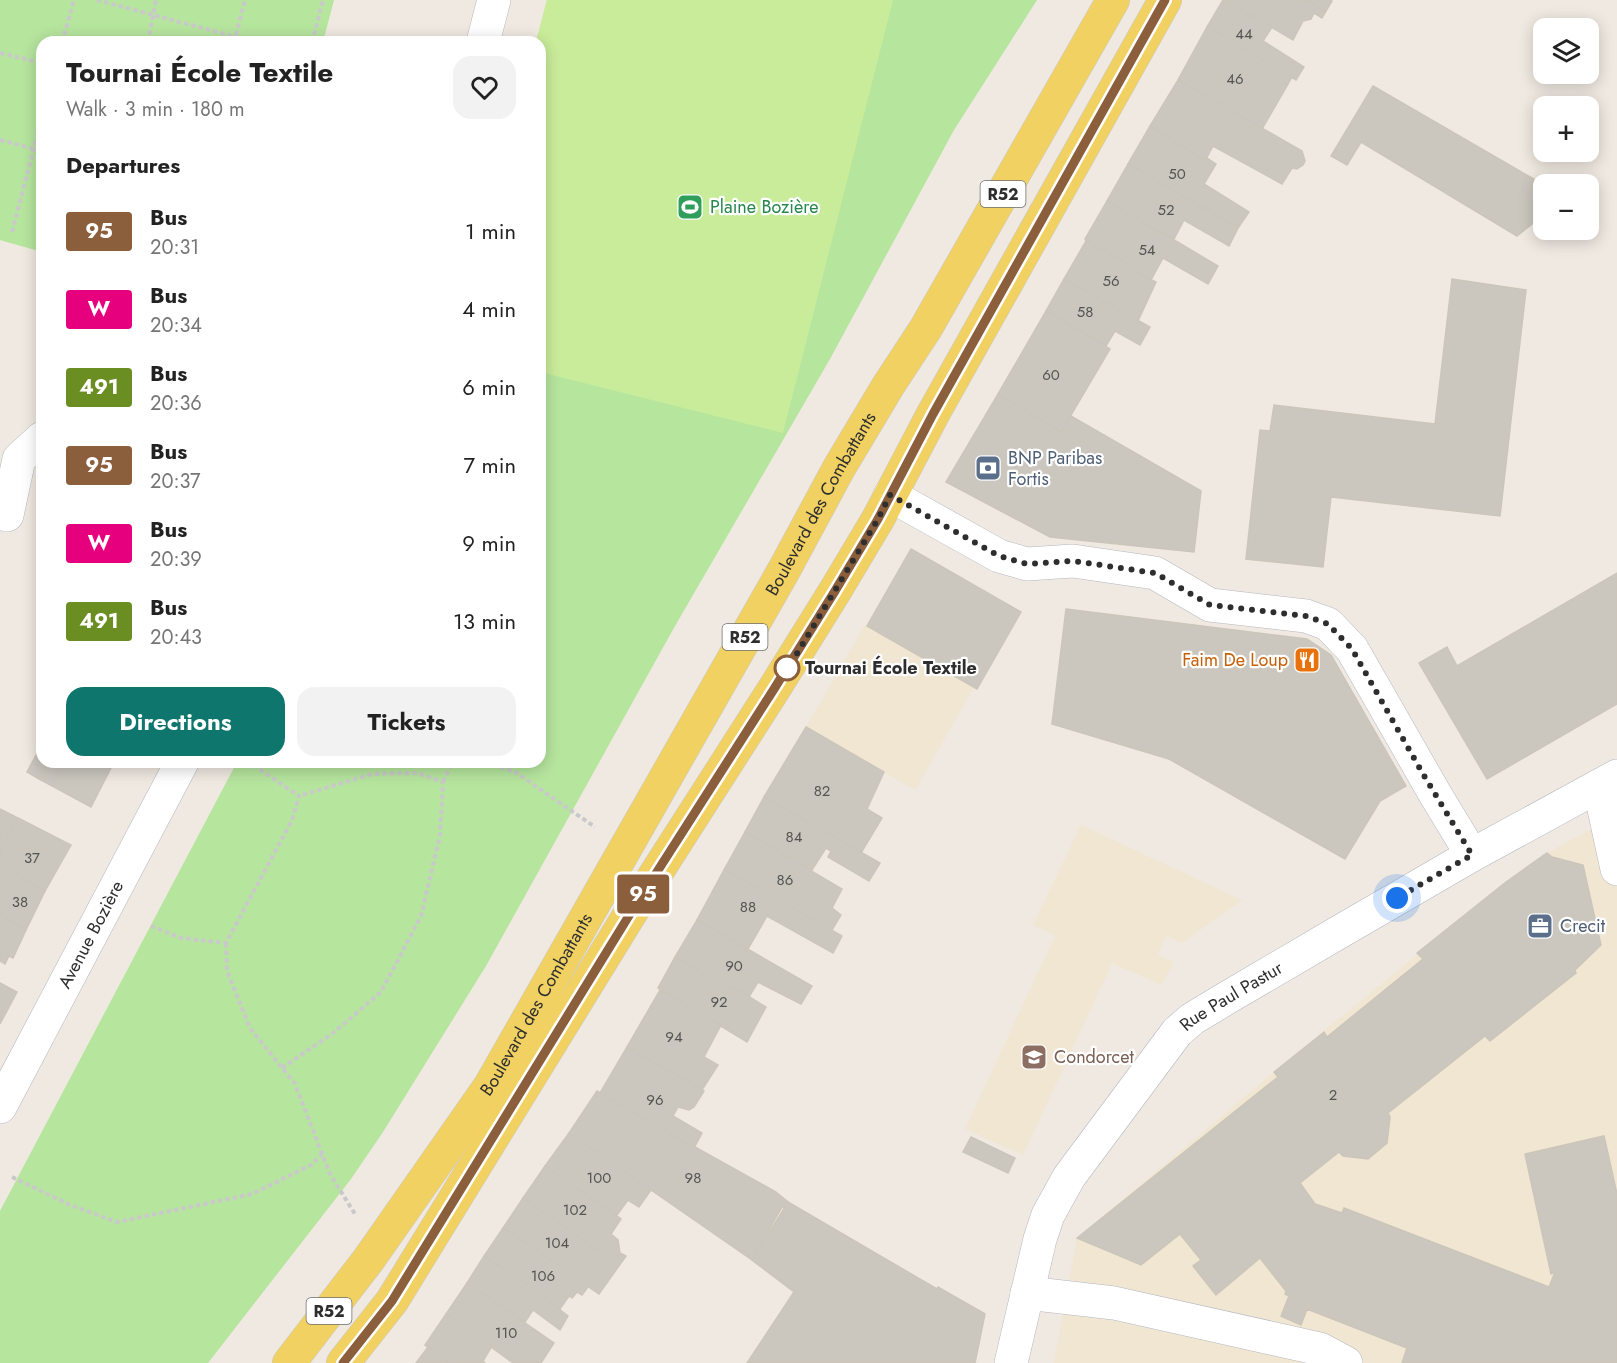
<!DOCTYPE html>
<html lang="en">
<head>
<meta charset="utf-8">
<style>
  :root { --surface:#fff; --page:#f2f2f2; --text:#222; --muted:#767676; --accent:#0f766e }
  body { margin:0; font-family:Jost,sans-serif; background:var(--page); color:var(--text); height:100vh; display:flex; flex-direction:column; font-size:22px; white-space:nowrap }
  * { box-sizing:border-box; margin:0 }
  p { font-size:20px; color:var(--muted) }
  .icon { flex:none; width:33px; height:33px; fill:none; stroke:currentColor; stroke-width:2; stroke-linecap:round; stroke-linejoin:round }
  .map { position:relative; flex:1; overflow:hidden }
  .sheet { position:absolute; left:36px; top:36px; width:510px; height:732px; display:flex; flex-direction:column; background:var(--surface); border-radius:18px; box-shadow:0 3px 15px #0003 }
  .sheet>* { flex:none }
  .badge { padding:0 12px; border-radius:4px; font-size:21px; line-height:39px }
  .buttons { position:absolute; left:1533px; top:18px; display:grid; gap:12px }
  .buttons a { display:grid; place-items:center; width:66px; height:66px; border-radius:12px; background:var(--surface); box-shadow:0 3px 15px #0003; font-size:30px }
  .you { position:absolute; width:30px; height:30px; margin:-15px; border:4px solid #fff; border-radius:50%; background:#1a73e8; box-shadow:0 0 0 9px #1a73e833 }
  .map>.badge { position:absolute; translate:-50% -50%; box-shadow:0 0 0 3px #fff }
  h2 { padding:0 30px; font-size:22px; line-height:54px }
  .round { display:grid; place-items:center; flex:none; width:63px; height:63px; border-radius:18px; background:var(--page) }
  .summary { display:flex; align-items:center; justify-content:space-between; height:102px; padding:0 30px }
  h1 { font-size:28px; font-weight:700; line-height:45px }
  .action { display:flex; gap:12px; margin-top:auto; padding:12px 30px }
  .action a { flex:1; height:69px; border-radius:18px; background:var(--accent); color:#fff; font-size:24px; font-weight:700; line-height:69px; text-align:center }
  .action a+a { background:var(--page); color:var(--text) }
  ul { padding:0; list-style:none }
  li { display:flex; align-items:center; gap:18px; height:78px; padding:0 30px }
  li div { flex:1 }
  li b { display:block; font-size:22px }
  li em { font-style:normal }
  li .badge { min-width:66px; font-weight:700; text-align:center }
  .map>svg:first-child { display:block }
  .education { fill:#f0e6d1 }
  .green { fill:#b6e59e }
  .pitch { fill:#c9ec9a }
  .building { fill:#cbc7bf; stroke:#cbc5ba; stroke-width:1.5 }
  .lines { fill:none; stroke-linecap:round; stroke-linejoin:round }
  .minor-casing { stroke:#b4b7c1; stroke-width:34 }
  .major-casing { stroke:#c9c9c9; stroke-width:34 }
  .path { stroke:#c9c9c9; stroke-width:4; stroke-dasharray:4.5 3; stroke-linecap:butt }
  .minor { stroke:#fff; stroke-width:33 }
  .major { stroke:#f2d163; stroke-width:33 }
  .line-casing { stroke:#fff; stroke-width:14 }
  .line { stroke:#8b5e3c; stroke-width:9 }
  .walk { stroke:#2e2e2e; stroke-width:6; stroke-dasharray:0 10.8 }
  .stop-dot { fill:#fff; stroke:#8b5e3c; stroke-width:3 }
  .labels { text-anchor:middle; stroke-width:4.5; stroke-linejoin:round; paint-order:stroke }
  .number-label { font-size:15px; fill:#555452 }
  .shield { fill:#fff; stroke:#6d6d6d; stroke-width:1.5 }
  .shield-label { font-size:16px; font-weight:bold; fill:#2e2e2e }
  .leisure-label { font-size:18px; fill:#27864d; stroke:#fff; text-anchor:start }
  .service-label { font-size:18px; fill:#4e5e75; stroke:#fff; text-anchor:start }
  .street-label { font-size:18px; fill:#2e2e2e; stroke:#fff }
  .food-label { font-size:18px; fill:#c56008; stroke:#fff; text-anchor:end }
  .stop-label { font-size:18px; font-weight:bold; fill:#2e2e2e; stroke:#fff; text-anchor:start }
  .education-label { font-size:18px; fill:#785e54; stroke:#fff; text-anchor:start }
</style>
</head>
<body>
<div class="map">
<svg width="1617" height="1363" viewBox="0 0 1617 1363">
  <rect width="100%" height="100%" fill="#efe9e1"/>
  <g class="education">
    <path d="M865,625l109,62 -59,103 -109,-63z"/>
    <path d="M1617,815v548h-563l23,-125 197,-166 232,-190 41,-29z"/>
    <path d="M1081,825l161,75 -60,43 -16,-7 -8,19 15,7 -11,23 -50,-22 -89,192 -58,-26 90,-193 -22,-11z"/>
  </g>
  <g class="green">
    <path d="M0,0h334l-11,42h-281v210l-42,-12z"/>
    <path d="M547,0h490l-83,130 -124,229 -155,267 -189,340 -103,166 -32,47 -143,184h-208v-152l237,-449h303v-720h-4z"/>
  </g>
  <path class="pitch" d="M547,0h346l-110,433 -243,-61v-330h-4z"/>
  <g class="building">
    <path d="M1223,0l49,27 -9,14 41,26 -8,13 -89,-53z"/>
    <path d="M1226,0h80l20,11 -4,7 -8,-5 -3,6 -8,2 -10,19z"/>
    <path d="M1306,0h25l1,1 -6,10z"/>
    <path d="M1207,27l85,50 -30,52 -84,-49z"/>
    <path d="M1178,80l124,71 3,10 -2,4 -6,4 -5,-1 -10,16 -69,-38 -8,15 -55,-35z"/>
    <path d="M1373,86l171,99v19l-7,16 -20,16 -156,-94 -14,23 -16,-9z"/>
    <path d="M1150,126l55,35 2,-3 9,6 -12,20 45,28 -11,16 -110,-64z"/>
    <path d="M1128,164l110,64 -9,18 -45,-26 -10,19 -20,-11 -1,1 -46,-28z"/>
    <path d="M1107,201l46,28 1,-1 64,38 -10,18 -45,-26 -12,22 -15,-8 2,-3 -52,-28 -1,-2z"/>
    <path d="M1086,241l52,28 -2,3 20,10 -18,39 -74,-42z"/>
    <path d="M1064,279l86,48 -10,18 -25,-14 -9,15 -60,-35z"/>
    <path d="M1452,279l74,11 -26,226 -169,-19 -8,70 -77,-8 14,-129 10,1 4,-26 161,19z"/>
    <path d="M1046,311l64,38 -49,83 -63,-38z"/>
    <path d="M998,394l63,38 10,-16 130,75 -7,61 -144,-15 -104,-55z"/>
    <path d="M911,549l110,63 -44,77 -110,-63z"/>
    <path d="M1617,573v131l-130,75 -68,-116 28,-16 10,19z"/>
    <path d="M1066,609l241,30 24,16 75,131 -26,15 -35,58 -176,-100 -117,-35z"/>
    <path d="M806,727l78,45 -17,37 15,9 -21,35 -97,-56z"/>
    <path d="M42,744v18h6l-9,17 -12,-7z"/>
    <path d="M48,762h66l-23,45 -52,-28z"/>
    <path d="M764,797l116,66 -11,18 -41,-24 3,-6 -5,-3 -14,22 -67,-38z"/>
    <path d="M0,809l18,9 -18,33z"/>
    <path d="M18,818l53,27 -26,46 -45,-26v-14z"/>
    <path d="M745,832l97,57 -10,19 9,7 -9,15 -108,-60z"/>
    <path d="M1547,853l5,4 31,8 18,80 -26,25 1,3 -86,68 -5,-5 -97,77 2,4 -3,26 -19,16 -25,-3 -4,-4 -39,31 15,21 27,9 2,-5 205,79 6,-15 -4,2 -26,-120 79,-18 13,58v169h-215l5,-15 -100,-39 -6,16 -20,-9 8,-20 -4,-2 1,-3 -26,-33 -44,37 -23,-29 8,-6 -21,-26 -39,31 -64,-27 201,-161 -4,-5 50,-40 3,5 96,-78 -6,-6 89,-71z"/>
    <path d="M0,865l45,26 -19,39 -26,-16z"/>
    <path d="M724,870l49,26 69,40 -9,17 -66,-37 -19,33 -51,-29z"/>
    <path d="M0,914l26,16 -13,28 -4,-2 -4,8 -5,-3z"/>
    <path d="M697,920l115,66 -11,18 -43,-22 -9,15 -17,-11 -1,3 -56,-32z"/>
    <path d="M675,957l56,32 1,-3 34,21 -19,35 -89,-54z"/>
    <path d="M0,983l17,9 -17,32z"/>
    <path d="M660,990l61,35 -17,32 14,8 -16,25 -75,-43z"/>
    <path d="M627,1047l77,44 -10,16 -5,3 -11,-3 -5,9 29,17 -8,15 -94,-55z"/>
    <path d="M597,1091l97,57 1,-1 81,45 12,10 -3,6 -3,-1 -30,53 -183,-127z"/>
    <path d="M569,1133l82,57 -12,17 -11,-7 -11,15 -72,-49z"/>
    <path d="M971,1137l44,21 -7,15 -45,-21z"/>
    <path d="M545,1166l76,53 -10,15 7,6 2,13 -8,10 -10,-10 -79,-55z"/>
    <path d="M523,1198l79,55 10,10 8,-10 6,3 -27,38 -96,-66z"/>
    <path d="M788,1202l149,87 1,-2 47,27 -10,49h-228l47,-71 -42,-32z"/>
    <path d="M503,1228l57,38 28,21 -6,8 -5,-3 -5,6 -3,-2 -9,13 -32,-22 -44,-31z"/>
    <path d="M484,1256l45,30 39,30 -8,14 -27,-20 -8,12 -58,-39z"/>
    <path d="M467,1283l87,60 -13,20h-28l-67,-49z"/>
    <path d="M446,1314l46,32 -9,15 2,2h-35l-25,-18z"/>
    <path d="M428,1347l22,16h-34z"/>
  </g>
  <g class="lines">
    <g class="minor-casing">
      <g id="minor">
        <path d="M483,42l11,-42"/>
        <path d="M890,495l109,61 28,8 46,-3 82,12 55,32 96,11 22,8 24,25 83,145 37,61"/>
        <path d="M7,515l12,-56 23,-21"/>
        <path d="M1599,786l18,83"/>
        <path id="s1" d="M0,1107l182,-345"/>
        <path d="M1027,1293l87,10 206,46 26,14"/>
        <path id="s2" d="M1011,1363l29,-124 8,-24 21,-38 108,-145 15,-13 33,-20 116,-68 131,-76 145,-79"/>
      </g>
    </g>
    <g class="major-casing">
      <g id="major">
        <path id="s3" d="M289,1363l80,-104 121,-173 294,-516 55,-102 49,-82 38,-58 187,-328"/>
        <path d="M343,1363l49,-62 238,-387 144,-225 61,-98 43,-72 55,-105 232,-414"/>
      </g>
    </g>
    <g class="path">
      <path d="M97,0l158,42"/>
      <path d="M62,42l12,-42"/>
      <path d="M148,42l8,-42"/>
      <path d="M234,42l11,-42"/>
      <path d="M312,42l11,-42"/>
      <path d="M0,53l42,10"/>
      <path d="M0,140l42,11"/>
      <path d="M12,232l30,-115"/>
      <path d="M444,762l7,3 24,-3"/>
      <path d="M486,762l29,10 80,55"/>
      <path d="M443,782l8,-17"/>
      <path d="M151,926l30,12 45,5 66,-123 7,-24 -50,-34"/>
      <path d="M226,943l1,28 23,57 45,56 35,90 25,40"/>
      <path d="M282,1068l51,-35 48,-41 40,-76 19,-81 3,-53 -26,-9 -45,1 -73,22"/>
      <path d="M12,1177l58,28 47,17 135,-28 59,-29 11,-11"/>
    </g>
    <use href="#minor" class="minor"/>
    <use href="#major" class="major"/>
  </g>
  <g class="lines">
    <g class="line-casing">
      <path id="line" d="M343,1363l49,-62 238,-387 144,-225 61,-98 43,-72 55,-105 232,-414"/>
    </g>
    <use href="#line" class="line"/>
    <path class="walk" d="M787,668v2l91,-151 12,-24 109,61 28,8 46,-3 82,12 55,32 96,11 22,8 24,25 71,125 49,81 -75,43"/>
  </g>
  <defs>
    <g id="stadium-square" transform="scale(1.35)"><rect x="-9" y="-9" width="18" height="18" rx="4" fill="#2e9e5b" stroke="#fff"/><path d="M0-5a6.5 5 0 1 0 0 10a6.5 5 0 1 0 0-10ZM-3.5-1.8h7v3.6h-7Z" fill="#fff"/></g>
    <g id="bank-square" transform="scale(1.35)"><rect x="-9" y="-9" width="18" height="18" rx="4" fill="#5c6f8a" stroke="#fff"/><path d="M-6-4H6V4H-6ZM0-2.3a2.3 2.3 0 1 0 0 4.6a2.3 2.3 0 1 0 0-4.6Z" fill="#fff"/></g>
    <g id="restaurant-square" transform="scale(1.35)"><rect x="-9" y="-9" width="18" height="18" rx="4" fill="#e8710a" stroke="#fff"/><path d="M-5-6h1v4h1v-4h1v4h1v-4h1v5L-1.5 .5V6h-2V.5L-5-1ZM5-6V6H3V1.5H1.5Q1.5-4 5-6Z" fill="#fff"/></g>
    <g id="office-square" transform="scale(1.35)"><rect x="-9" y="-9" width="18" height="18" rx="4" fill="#5c6f8a" stroke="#fff"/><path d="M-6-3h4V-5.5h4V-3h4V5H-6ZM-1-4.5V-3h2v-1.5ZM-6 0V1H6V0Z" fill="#fff"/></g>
    <g id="university-square" transform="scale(1.35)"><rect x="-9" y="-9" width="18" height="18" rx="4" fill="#8d6e63" stroke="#fff"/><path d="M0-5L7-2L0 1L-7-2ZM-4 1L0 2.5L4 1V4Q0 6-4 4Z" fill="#fff"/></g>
  </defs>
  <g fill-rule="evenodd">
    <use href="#stadium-square" x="690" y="207"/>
    <use href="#bank-square" x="988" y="468"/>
    <use href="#restaurant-square" x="1307" y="660"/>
    <use href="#office-square" x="1540" y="926"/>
    <use href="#university-square" x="1034" y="1057"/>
  </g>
  <circle class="stop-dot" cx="787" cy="668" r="12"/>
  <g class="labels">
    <g class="number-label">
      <text x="1244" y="39">44</text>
      <text x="1235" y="84">46</text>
      <text x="1177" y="179">50</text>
      <text x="1166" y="215">52</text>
      <text x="1147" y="255">54</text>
      <text x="1111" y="286">56</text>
      <text x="1085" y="317">58</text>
      <text x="1051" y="380">60</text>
      <text x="822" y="796">82</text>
      <text x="794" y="842">84</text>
      <text x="32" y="863">37</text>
      <text x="785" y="885">86</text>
      <text x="20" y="907">38</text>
      <text x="748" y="912">88</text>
      <text x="734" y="971">90</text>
      <text x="719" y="1007">92</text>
      <text x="674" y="1042">94</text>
      <text x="1333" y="1100">2</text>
      <text x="655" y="1105">96</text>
      <text x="599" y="1183">100</text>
      <text x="693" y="1183">98</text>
      <text x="575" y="1215">102</text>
      <text x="557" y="1248">104</text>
      <text x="543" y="1281">106</text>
      <text x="506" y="1338">110</text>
    </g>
    <g class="shield">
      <rect x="980.5" y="181" width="45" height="26" rx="4.5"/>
      <rect x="722.5" y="624" width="45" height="26" rx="4.5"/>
      <rect x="306.5" y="1298" width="45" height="26" rx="4.5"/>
    </g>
    <g class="shield-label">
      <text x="1003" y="200">R52</text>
      <text x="745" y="643">R52</text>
      <text x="329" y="1317">R52</text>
    </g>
    <g class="leisure-label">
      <text x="710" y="213">Plaine Bozière</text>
    </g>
    <g class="service-label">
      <text x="1008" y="464">BNP Paribas<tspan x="1008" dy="21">Fortis</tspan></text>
      <text x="1560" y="932">Crecit</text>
    </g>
    <g class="street-label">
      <text dy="6" stroke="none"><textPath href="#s3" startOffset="1012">Boulevard des Combattants</textPath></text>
      <text dy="6" stroke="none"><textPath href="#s1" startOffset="195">Avenue Bozière</textPath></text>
      <text dy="6" stroke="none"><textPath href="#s2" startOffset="442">Rue Paul Pastur</textPath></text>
      <text dy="6" stroke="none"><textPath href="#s3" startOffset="436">Boulevard des Combattants</textPath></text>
    </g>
    <g class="food-label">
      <text x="1288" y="666">Faim De Loup</text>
    </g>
    <g class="stop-label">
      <text x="805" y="674">Tournai École Textile</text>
    </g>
    <g class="education-label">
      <text x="1054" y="1063">Condorcet</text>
    </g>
  </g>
</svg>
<div class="buttons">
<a><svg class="icon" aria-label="layers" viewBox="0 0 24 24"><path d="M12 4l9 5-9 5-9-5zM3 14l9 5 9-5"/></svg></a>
<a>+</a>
<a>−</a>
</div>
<div class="you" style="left:1397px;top:898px"></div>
<b class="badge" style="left:643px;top:894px;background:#8b5e3c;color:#fff">95</b>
<section class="sheet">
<div class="summary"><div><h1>Tournai École Textile</h1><p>Walk · 3 min · 180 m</p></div><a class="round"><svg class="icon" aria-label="heart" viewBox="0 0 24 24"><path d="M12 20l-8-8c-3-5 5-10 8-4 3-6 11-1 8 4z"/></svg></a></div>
<h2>Departures</h2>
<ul>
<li><span class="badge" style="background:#8b5e3c;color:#fff">95</span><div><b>Bus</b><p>20:31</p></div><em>1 min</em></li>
<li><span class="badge" style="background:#e6007e;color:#fff">W</span><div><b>Bus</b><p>20:34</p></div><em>4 min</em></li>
<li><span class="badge" style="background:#6b8e23;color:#fff">491</span><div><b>Bus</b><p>20:36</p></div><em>6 min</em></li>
<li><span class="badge" style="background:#8b5e3c;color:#fff">95</span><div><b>Bus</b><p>20:37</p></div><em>7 min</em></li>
<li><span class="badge" style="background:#e6007e;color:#fff">W</span><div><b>Bus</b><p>20:39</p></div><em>9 min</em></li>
<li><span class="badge" style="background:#6b8e23;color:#fff">491</span><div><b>Bus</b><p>20:43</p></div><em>13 min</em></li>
</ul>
<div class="action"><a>Directions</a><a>Tickets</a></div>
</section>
</div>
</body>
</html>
